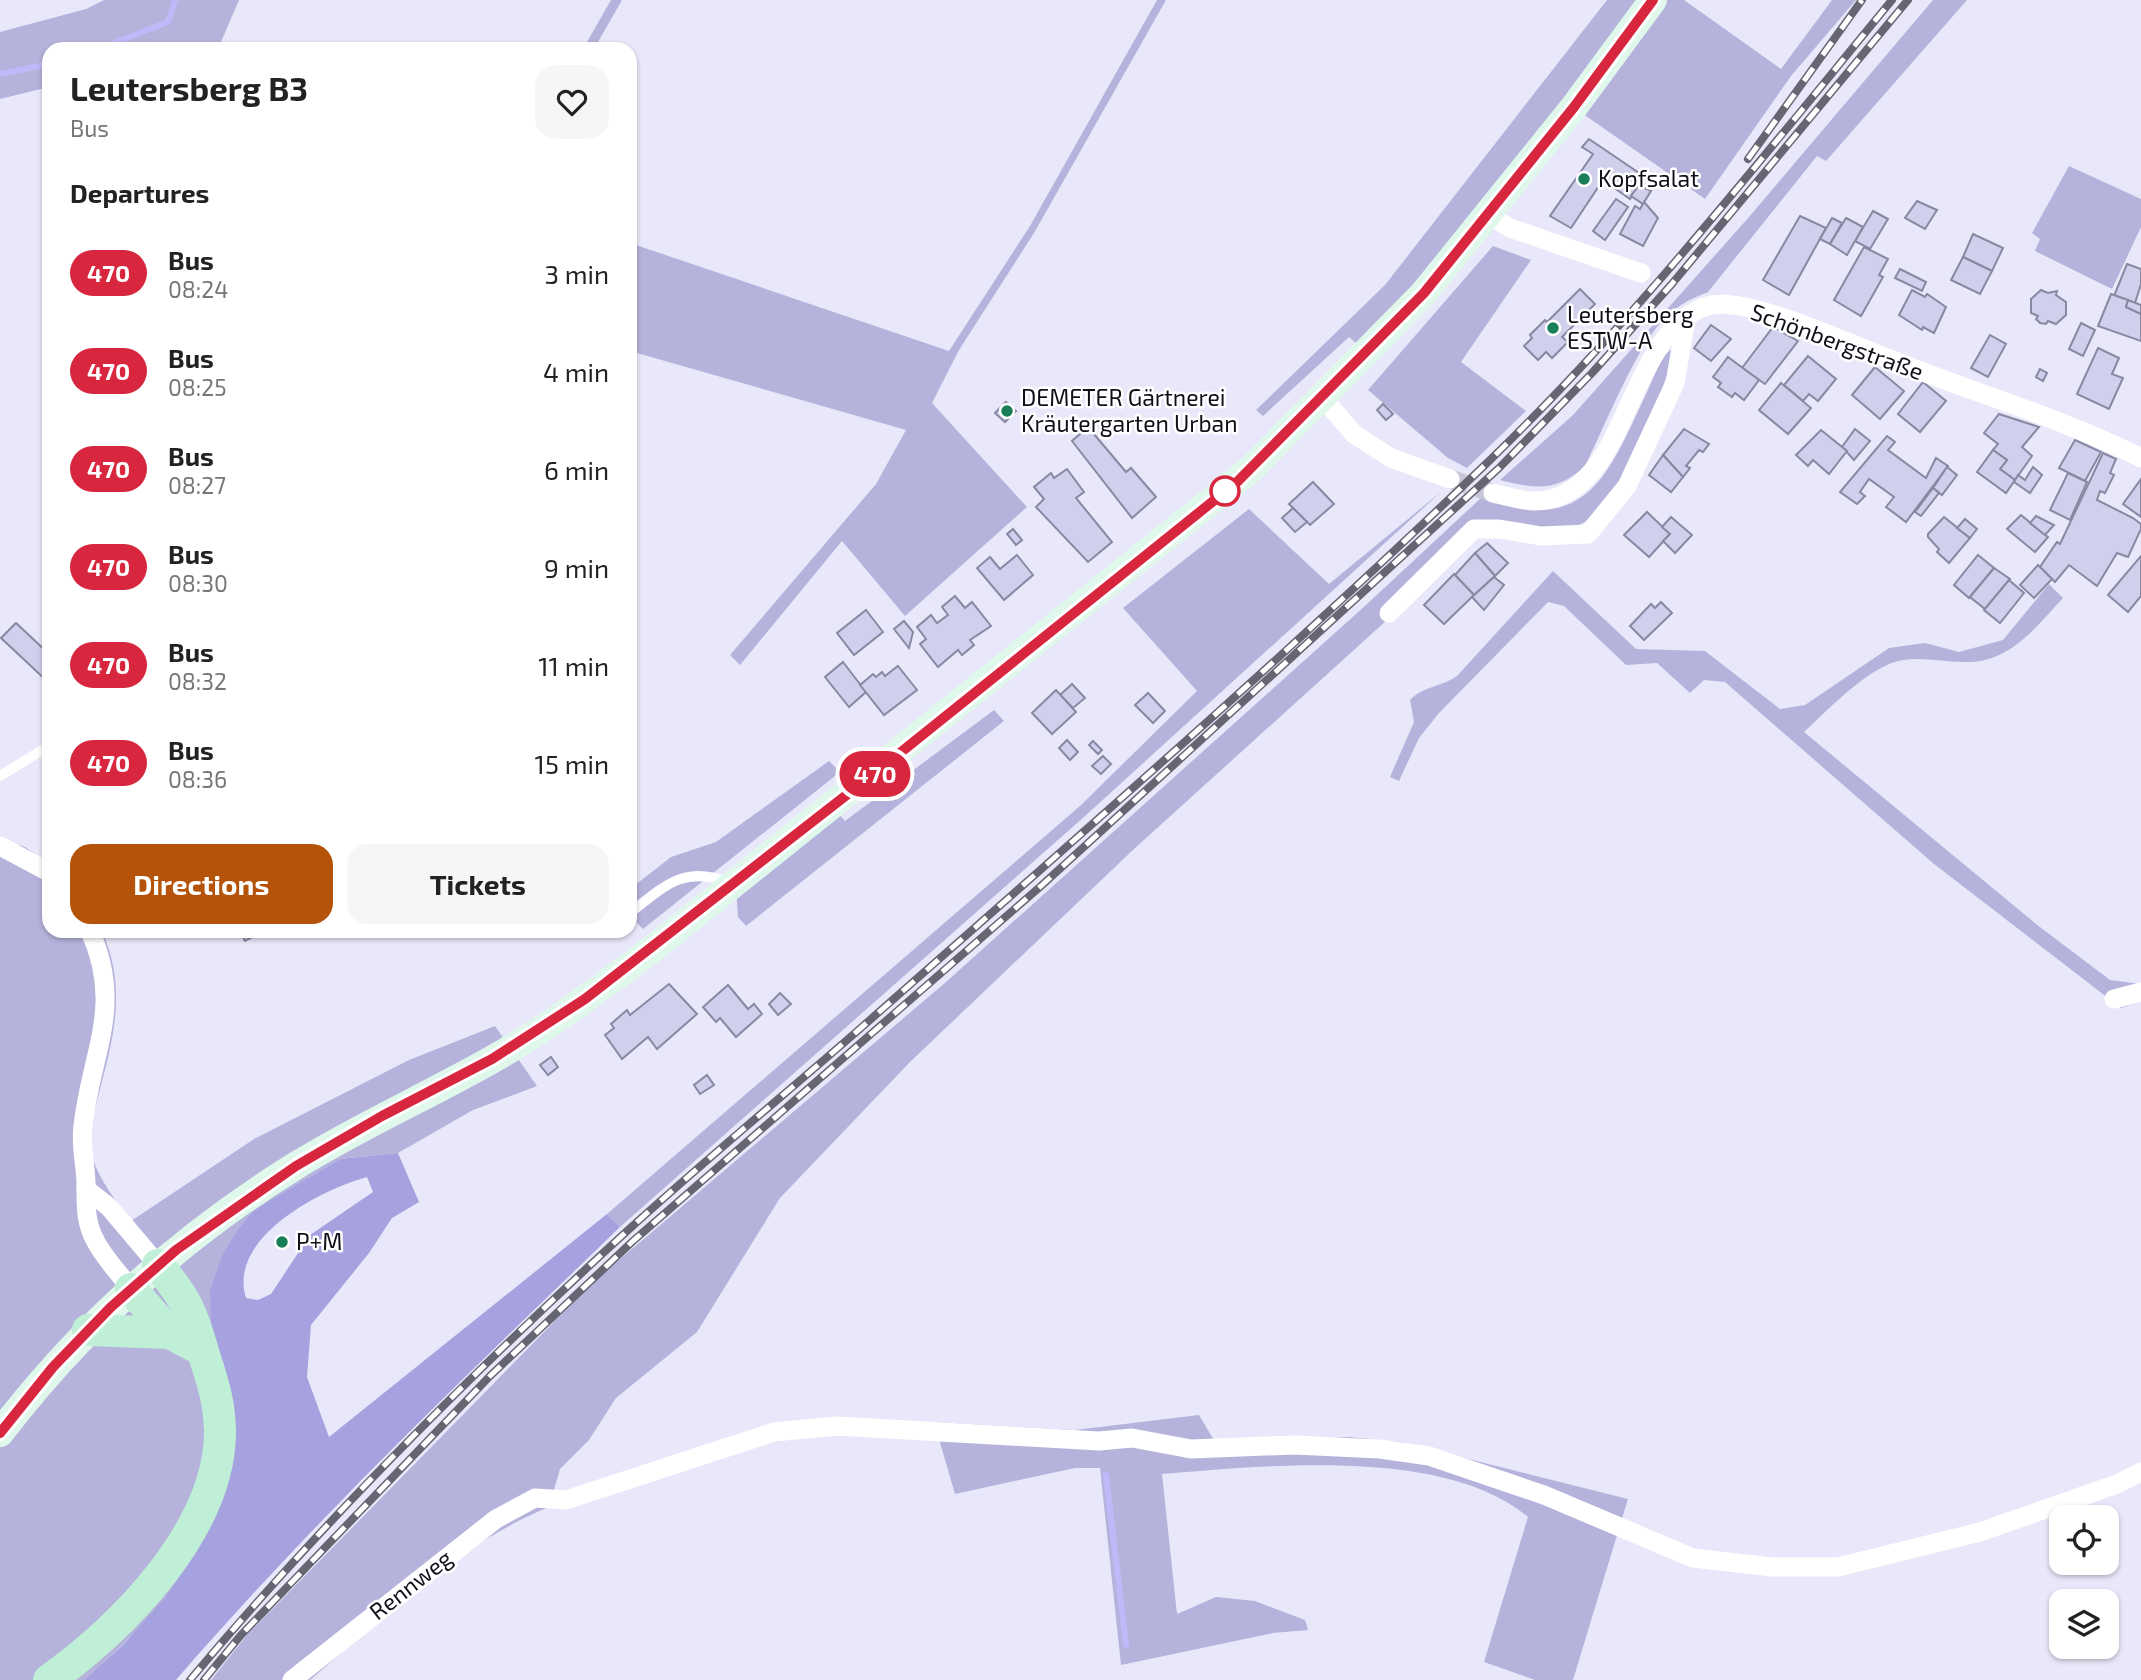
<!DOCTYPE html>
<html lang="en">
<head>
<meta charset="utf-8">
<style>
  :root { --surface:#fff; --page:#f6f6f6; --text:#222; --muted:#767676; --accent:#b45309 }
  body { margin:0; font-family:"Exo 2",sans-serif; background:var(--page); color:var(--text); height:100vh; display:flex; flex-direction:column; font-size:26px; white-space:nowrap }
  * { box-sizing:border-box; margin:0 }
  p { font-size:23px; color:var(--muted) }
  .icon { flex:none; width:38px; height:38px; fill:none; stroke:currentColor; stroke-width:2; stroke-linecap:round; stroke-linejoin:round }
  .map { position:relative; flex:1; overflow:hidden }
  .details { position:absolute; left:42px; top:42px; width:595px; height:896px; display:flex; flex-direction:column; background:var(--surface); border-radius:21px; box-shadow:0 2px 5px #0004 }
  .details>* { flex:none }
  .badge { padding:0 14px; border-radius:23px; font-size:24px; line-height:46px }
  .buttons { position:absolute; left:2049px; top:1505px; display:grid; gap:14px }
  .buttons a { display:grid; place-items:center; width:70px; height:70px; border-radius:14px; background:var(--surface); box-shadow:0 2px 5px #0004; font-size:35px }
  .map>.badge { position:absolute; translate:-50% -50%; box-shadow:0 0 0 4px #fff }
  h2 { padding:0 28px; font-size:26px; line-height:63px }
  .round { display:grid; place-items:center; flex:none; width:74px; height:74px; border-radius:21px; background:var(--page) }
  .overview { display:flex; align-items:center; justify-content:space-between; height:119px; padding:0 28px }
  h1 { font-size:33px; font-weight:700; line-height:52px }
  .cta { display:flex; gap:14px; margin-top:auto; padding:14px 28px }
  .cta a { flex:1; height:80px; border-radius:21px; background:var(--accent); color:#fff; font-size:28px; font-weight:700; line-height:80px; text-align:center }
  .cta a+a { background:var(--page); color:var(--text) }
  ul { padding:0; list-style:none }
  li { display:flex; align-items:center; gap:21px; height:98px; padding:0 28px }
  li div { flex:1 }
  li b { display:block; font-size:26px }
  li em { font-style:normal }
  li .badge { min-width:77px; font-weight:700; text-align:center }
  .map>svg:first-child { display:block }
  .green { fill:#b5b3db }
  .forest { fill:#a6a1df; fill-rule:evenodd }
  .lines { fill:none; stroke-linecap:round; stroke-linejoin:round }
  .stream { stroke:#bebaf9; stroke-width:6 }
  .building { fill:#d0cfec; stroke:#8988a3; stroke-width:2 }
  .street-tunnel { stroke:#c8c7d8; stroke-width:19; stroke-dasharray:19 10; stroke-linecap:butt }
  .lane { stroke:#fff; stroke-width:10 }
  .street { stroke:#fff; stroke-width:19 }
  .secondary { stroke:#e0f7ec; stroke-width:28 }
  .primary { stroke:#c0efd8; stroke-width:32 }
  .rail-casing { stroke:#666673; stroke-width:8 }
  .rail { stroke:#fff; stroke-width:5; stroke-dasharray:16; stroke-linecap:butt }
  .line-casing { stroke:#fff; stroke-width:16 }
  .line { stroke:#d7263d; stroke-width:10 }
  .poi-dot { fill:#187f59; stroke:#fff; stroke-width:2.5 }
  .stop-dot { fill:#fff; stroke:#d7263d; stroke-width:3.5 }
  .labels { text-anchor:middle; stroke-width:5; stroke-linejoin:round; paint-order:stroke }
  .poi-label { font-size:23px; fill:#0f0f19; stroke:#fff; text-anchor:start }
  .street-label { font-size:23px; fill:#0f0f19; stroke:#fff }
</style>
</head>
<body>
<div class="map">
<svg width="2141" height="1680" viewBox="0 0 2141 1680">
  <rect width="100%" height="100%" fill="#e9e8fa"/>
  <g class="green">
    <path d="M104,0h135l-21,49h-169v38l-49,12v-67l86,-23z"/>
    <path d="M611,0h11l-28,49h-11z"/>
    <path d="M1157,0h9l-132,233 -75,117 -27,53 95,104 -122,109 -63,-75 -102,124 -10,-10 146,-171 30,-54 -276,-79v-108l319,108 81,-125z"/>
    <path d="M1607,0h77l97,69 51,-69h24l-65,76 -86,123 -139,-97 -82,105 -126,138 -9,-8 -86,79 -7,-6 129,-125z"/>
    <path d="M1933,0h34l-141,161 -9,-5 -109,136c-18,7 -34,15 -46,29 -28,31 -57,105 -77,145 -28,26 -50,23 -85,14l73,-65 176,-198z"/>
    <path d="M2069,166l72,33v28l-29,62 -77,-38 5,-12 -8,-6z"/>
    <path d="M1493,246l38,14 -70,102 65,49 -59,57 -19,-10 -80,-68z"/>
    <path d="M1672,349l2,6c-18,48 -49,169 -111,174 -22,2 -47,-3 -70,-5l-359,325 -224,213 -130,136 -83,134 -81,66 -27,42 -29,29 -11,38c-91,37 -165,110 -239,173h-99l36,-45 345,-352 354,-301 420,-377 116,-108c107,42 127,-25 166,-107 6,-13 13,-34 24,-41z"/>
    <path d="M1442,491l-358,326 -464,410 -13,-13 473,-408 117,-115 -74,-83 126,-99 80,75z"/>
    <path d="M1553,571l83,78 69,2 75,58 25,-4 84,-57 36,-5 34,9 44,-12 46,-56 14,14c-29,31 -54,66 -100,64 -19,0 -41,-5 -60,-2 -33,5 -74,49 -99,72l232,192 74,56 31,4v17l-20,7 -187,-144 -209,-182 -21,-2 -14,13 -33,-30 -31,2 -62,-59 -16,-4 -109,111 -20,25 -20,43 -9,-4 24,-55 -4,-22c13,-14 32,-13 47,-24z"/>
    <path d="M994,710l10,11 -258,205 -8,-9 -2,-29 101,-76 8,9z"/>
    <path d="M829,761l11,11 -197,157 -13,-13v-27l41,-32 45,-15z"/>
    <path d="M0,839l25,8 24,16v68h53c25,56 12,106 -3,162 -5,20 -13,43 -7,64 8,24 24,44 39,64l123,-82 155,-79 86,-34 42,60 -64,24 -75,43 -58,6 -66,39 -62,143c30,57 25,91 5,149 -7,20 -12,43 -21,61 -26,51 -70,92 -112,129h-84z"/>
    <path d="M1199,1415l16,27 134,-5 52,5 227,57 -55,181h-38l-51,-18 44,-145c-84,-71 -263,-51 -366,-43l15,140 39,-17 39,4 50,19 3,10 -35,3 -152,32 -21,-197h-25l-120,26 -21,-72 141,8z"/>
  </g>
  <path class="forest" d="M398,1153l21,49 -27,16 -23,35 -58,72 -4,52 22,60 278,-223 13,13c-152,147 -306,293 -444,453h-92l39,-35 42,-47 31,-47 36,-105 2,-40 -11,-44 -11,-21 -2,-50 12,-35 15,-25 16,-19 21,-14 66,-39zM367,1177l6,15 -63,43 -39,59 -13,6 -12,-2c-19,-60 74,-108 121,-121z"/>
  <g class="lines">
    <g class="stream">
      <path d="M98,49l70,-27 7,-22"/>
      <path d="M0,74l49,-10"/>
      <path d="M1106,1475l20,170"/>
    </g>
  </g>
  <g class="building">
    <path d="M1589,139l56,38 -15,22 -27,-19 -32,48 -21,-12 43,-62 -11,-7z"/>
    <path d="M1639,185l12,6 -8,13 -12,-8z"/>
    <path d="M1616,199l12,8 -23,33 -12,-9z"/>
    <path d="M1917,201l20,9 -12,19 -20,-11z"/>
    <path d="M1644,202l14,16 -15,28 -23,-12 15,-28 5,3z"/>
    <path d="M1873,211l15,8 -18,30 -15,-8z"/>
    <path d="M1800,216l26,12 -37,67 -26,-15z"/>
    <path d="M1832,218l10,5 -12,21 -10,-5z"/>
    <path d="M1846,218l17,9 -16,28 -17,-11z"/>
    <path d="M1973,234l30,14 -11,23 -29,-14z"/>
    <path d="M1864,247l24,12 -9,16 4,2 -22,39 -27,-16z"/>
    <path d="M1963,257l29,14 -12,23 -29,-14z"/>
    <path d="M2127,264l14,5v15l-6,19 -21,-7z"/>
    <path d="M1900,269l26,13 -4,9 -27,-13z"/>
    <path d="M1580,289l15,15 -33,33 6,5 -16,16 -6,-6 -8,8 -14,-14 8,-8 -2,-3 15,-15 2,2z"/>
    <path d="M1912,290l13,7 2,-3 19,13 -12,26 -11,-6 -1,3 -23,-15z"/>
    <path d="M2041,290l7,3 9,-2 -1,4 10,7v13l-10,9 -8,-3 -2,3 -6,-1 -4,-4 2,-3 -7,-3v-14z"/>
    <path d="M2111,294l17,6 -2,7 15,7v27l-43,-15z"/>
    <path d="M2128,300l13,5v9l-15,-7z"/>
    <path d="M2081,323l14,7 -12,26 -14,-7z"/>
    <path d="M1711,325l20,14 -20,22 -17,-13z"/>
    <path d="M1773,327l25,14 -33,43 -23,-16z"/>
    <path d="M1990,335l16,9 -18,33 -17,-9z"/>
    <path d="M2098,348l21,10 -7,16 11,4 -14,31 -32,-15z"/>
    <path d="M1808,356l28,23 -18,22 -9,-7 -6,7 -19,-16z"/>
    <path d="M1728,357l31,23 -15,20 -9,-7 -3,4 -14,-10 3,-4 -8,-6z"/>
    <path d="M1875,367l29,24 -24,28 -28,-24z"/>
    <path d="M2040,369l7,4 -4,8 -7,-4z"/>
    <path d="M1923,382l23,19 -26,31 -22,-18z"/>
    <path d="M1781,383l30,25 -23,26 -29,-24z"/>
    <path d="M1006,402l10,9 -11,11 -10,-9z"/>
    <path d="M1383,404l10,10 -7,6 -9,-10z"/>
    <path d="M1999,414l40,13 -17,20 10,9 -17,24 -15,-11 7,-9 -14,-10 5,-6 -14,-11z"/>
    <path d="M1088,427l38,45 5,-4 25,29 -24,21 -60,-77z"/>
    <path d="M1684,429l25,15 -6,8 -4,-2 -13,16 4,2 -7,9 -20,-22z"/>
    <path d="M1855,429l15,12 -16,19 -12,-13z"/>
    <path d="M1821,430l26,21 -18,23 -16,-14 -5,6 -12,-11z"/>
    <path d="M1887,436l8,6 -7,8 38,28 10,-20 12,8 -42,56 -20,-15 8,-10 -25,-18 -9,13 5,4 -8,8 -17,-12z"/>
    <path d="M2075,440l26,12 -16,29 -26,-13z"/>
    <path d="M1993,450l14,10 -7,9 15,11 -9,13 -29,-21z"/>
    <path d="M2103,453l13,6 -6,14 4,2 -9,18 -5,-2 -3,9 36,18 8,6v5l-13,28 -11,-4 -20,33 -28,-21 -14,17 -15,-15 17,-25 3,2z"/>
    <path d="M1663,455l20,22 -12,15 -22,-17z"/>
    <path d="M1947,467l10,8 -15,20 -9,-7z"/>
    <path d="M2033,467l9,8 -12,18 -16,-11 4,-7 7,5z"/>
    <path d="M1067,469l17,23 -8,6 36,44 -24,20 -52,-55 8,-8 -10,-12 17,-14 3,5z"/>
    <path d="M2068,473l19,9 -17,38 -20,-10z"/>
    <path d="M2141,479v38l-18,-13z"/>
    <path d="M1313,482l21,22 -24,21 -21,-21z"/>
    <path d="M1933,488l6,5 -18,23 -6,-4z"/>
    <path d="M1293,508l14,14 -12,10 -13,-14z"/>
    <path d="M1647,512l23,22 -21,23 -25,-22z"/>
    <path d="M2021,515l27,22 -13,15 -28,-23z"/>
    <path d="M2036,516l18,9 -9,10 -15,-12z"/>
    <path d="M1671,517l21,18 -17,18 -12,-12 7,-7 -8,-7z"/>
    <path d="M1944,517l26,21 -21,25 -12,-11 2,-3 -11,-12v-3z"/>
    <path d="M1965,519l12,10 -7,9 -13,-10z"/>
    <path d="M1013,529l9,11 -6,5 -9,-11z"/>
    <path d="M1487,543l21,20 -13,13 -20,-23z"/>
    <path d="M1475,553l20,23 -21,19 -19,-20z"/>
    <path d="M1017,555l16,20 -29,25 -27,-32 13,-11 10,12z"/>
    <path d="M1978,555l16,13 -25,30 -15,-13z"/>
    <path d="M2141,556v40l-13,16 -20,-17z"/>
    <path d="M2038,565l14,14 -18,19 -14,-13z"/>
    <path d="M1994,568l16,11 -25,30 -15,-12z"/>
    <path d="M1454,574l20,21 -30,29 -20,-19z"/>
    <path d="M1494,577l10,8 -20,25 -12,-13z"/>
    <path d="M2009,580l15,13 -24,30 -16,-13z"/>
    <path d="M955,596l10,12 7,-6 19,24 -21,14 4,5 -12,10 -4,-5 -20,17 -18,-23 6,-5 -9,-12 14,-12 6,8 11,-8 -6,-8z"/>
    <path d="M1661,602l11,11 -28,27 -14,-14 21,-22 4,4z"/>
    <path d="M866,610l17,22 -29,23 -17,-22z"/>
    <path d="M904,621l9,11 -4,16 -15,-19z"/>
    <path d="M16,623l33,31v29l-48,-45z"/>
    <path d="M843,662l23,30 -17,15 -24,-30z"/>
    <path d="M898,666l19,24 -33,25 -24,-30 13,-11 3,3 6,-5 3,4z"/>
    <path d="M1072,684l13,14 -12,10 -13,-13z"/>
    <path d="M1056,690l20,22 -24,22 -20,-21z"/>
    <path d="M1148,693l17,18 -12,12 -18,-18z"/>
    <path d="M1067,740l11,12 -8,8 -11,-12z"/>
    <path d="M1093,741l9,9 -4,4 -9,-9z"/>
    <path d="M1103,756l8,8 -10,10 -9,-8z"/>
    <path d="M240,931h24l-19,10z"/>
    <path d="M669,984l28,30 -40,35 -9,-12 -26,22 -17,-24 9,-7 -3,-4 16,-14 3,5z"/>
    <path d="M728,985l20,24 6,-5 8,10 -26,23 -16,-19 -4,4 -13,-15z"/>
    <path d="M780,993l11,11 -13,11 -9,-11z"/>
    <path d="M551,1057l7,10 -10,8 -8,-10z"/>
    <path d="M707,1075l7,10 -14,9 -6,-9z"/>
  </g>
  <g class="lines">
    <path class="street-tunnel" d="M1450,479l43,14"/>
    <g class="lane">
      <path d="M0,776l49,-30"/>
      <path d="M630,913c33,-26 54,-49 99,-30"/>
    </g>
    <g class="street">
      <path d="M1489,215l21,13 131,45"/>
      <path d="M1322,397l32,37 37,24 59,21"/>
      <path d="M1493,493c13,3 28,8 42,8 94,-2 88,-162 169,-194 13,-5 29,-2 42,0 56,13 115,42 169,62 76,29 153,52 226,89"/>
      <path d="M1389,613l85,-84h25l42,7 47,-2 39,-48 48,-103 11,-64"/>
      <path d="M0,846l49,26"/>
      <path d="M90,931c34,76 1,121 -7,195 -3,23 4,42 3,64 0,19 0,34 10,52 9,17 24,32 35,47"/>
      <path d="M2114,999l27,-7"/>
      <path d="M86,1189l23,18 49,58"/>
      <path d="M292,1680l204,-161 39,-21 31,2 208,-68 63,-6 262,15 33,-3 59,11 103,-4 86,4 49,7 115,39 149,63 79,9h66l142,-35 137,-48 24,-12"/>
    </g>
    <path class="secondary" d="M0,1433c82,-107 182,-197 297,-268 63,-39 131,-69 196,-106 52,-29 100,-66 148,-101l610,-489 173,-176 150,-186 79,-107"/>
    <g class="primary">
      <path d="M131,1289l39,44"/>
      <path d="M88,1330l82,3 32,17"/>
      <path d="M49,1680c74,-52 172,-152 171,-250 -1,-34 -9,-51 -18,-82 -12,-41 -17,-50 -44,-83"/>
    </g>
    <g class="rail-casing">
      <g id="rail">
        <path d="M1748,159l114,-159"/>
        <path d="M190,1680c133,-159 283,-308 436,-448 77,-70 158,-137 236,-205 211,-186 423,-370 626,-565 147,-142 274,-304 404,-462"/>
        <path d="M204,1680l37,-45 249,-259 143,-135 408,-355 458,-418 93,-95 79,-88 237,-285"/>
      </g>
    </g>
    <use href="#rail" class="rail"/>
  </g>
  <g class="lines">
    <g class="line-casing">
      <path id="line" d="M0,1433l53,-66 58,-60 65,-57 120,-84 86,-50 110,-57 93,-60 300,-234 352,-283 187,-189 150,-186 79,-107"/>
    </g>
    <use href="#line" class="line"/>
  </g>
  <g class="poi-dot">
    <circle cx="1584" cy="179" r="7"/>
    <circle cx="1553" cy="328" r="7"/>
    <circle cx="1007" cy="411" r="7"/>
    <circle cx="282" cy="1242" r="7"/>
  </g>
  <circle class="stop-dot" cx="1225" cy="491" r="14"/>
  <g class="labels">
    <g class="poi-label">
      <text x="1598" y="187">Kopfsalat</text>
      <text x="1567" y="323">Leutersberg<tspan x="1567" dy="26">ESTW-A</tspan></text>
      <text x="1021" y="406">DEMETER Gärtnerei<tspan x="1021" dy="26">Kräutergarten Urban</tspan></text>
      <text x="296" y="1250">P+M</text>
    </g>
    <g class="street-label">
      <text transform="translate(1837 342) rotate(20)" y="8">Schönbergstraße</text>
      <text transform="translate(411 1585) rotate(-38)" y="8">Rennweg</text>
    </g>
  </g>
</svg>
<div class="buttons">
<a><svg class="icon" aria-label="locate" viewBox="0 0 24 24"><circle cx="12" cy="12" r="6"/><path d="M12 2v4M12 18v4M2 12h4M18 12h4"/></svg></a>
<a><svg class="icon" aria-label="layers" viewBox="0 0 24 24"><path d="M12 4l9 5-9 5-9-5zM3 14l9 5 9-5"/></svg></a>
</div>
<b class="badge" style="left:875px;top:774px;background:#d7263d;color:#fff">470</b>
<section class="details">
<div class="overview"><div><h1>Leutersberg B3</h1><p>Bus</p></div><a class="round"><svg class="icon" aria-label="heart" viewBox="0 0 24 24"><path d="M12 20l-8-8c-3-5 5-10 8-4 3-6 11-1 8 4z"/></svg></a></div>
<h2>Departures</h2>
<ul>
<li><span class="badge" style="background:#d7263d;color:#fff">470</span><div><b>Bus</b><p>08:24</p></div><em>3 min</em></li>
<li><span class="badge" style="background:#d7263d;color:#fff">470</span><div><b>Bus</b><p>08:25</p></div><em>4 min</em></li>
<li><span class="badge" style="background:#d7263d;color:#fff">470</span><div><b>Bus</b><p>08:27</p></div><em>6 min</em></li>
<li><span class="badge" style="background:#d7263d;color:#fff">470</span><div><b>Bus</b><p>08:30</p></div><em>9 min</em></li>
<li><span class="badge" style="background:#d7263d;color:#fff">470</span><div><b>Bus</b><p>08:32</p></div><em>11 min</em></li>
<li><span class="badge" style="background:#d7263d;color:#fff">470</span><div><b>Bus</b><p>08:36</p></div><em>15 min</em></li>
</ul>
<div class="cta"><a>Directions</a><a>Tickets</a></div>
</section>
</div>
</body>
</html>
